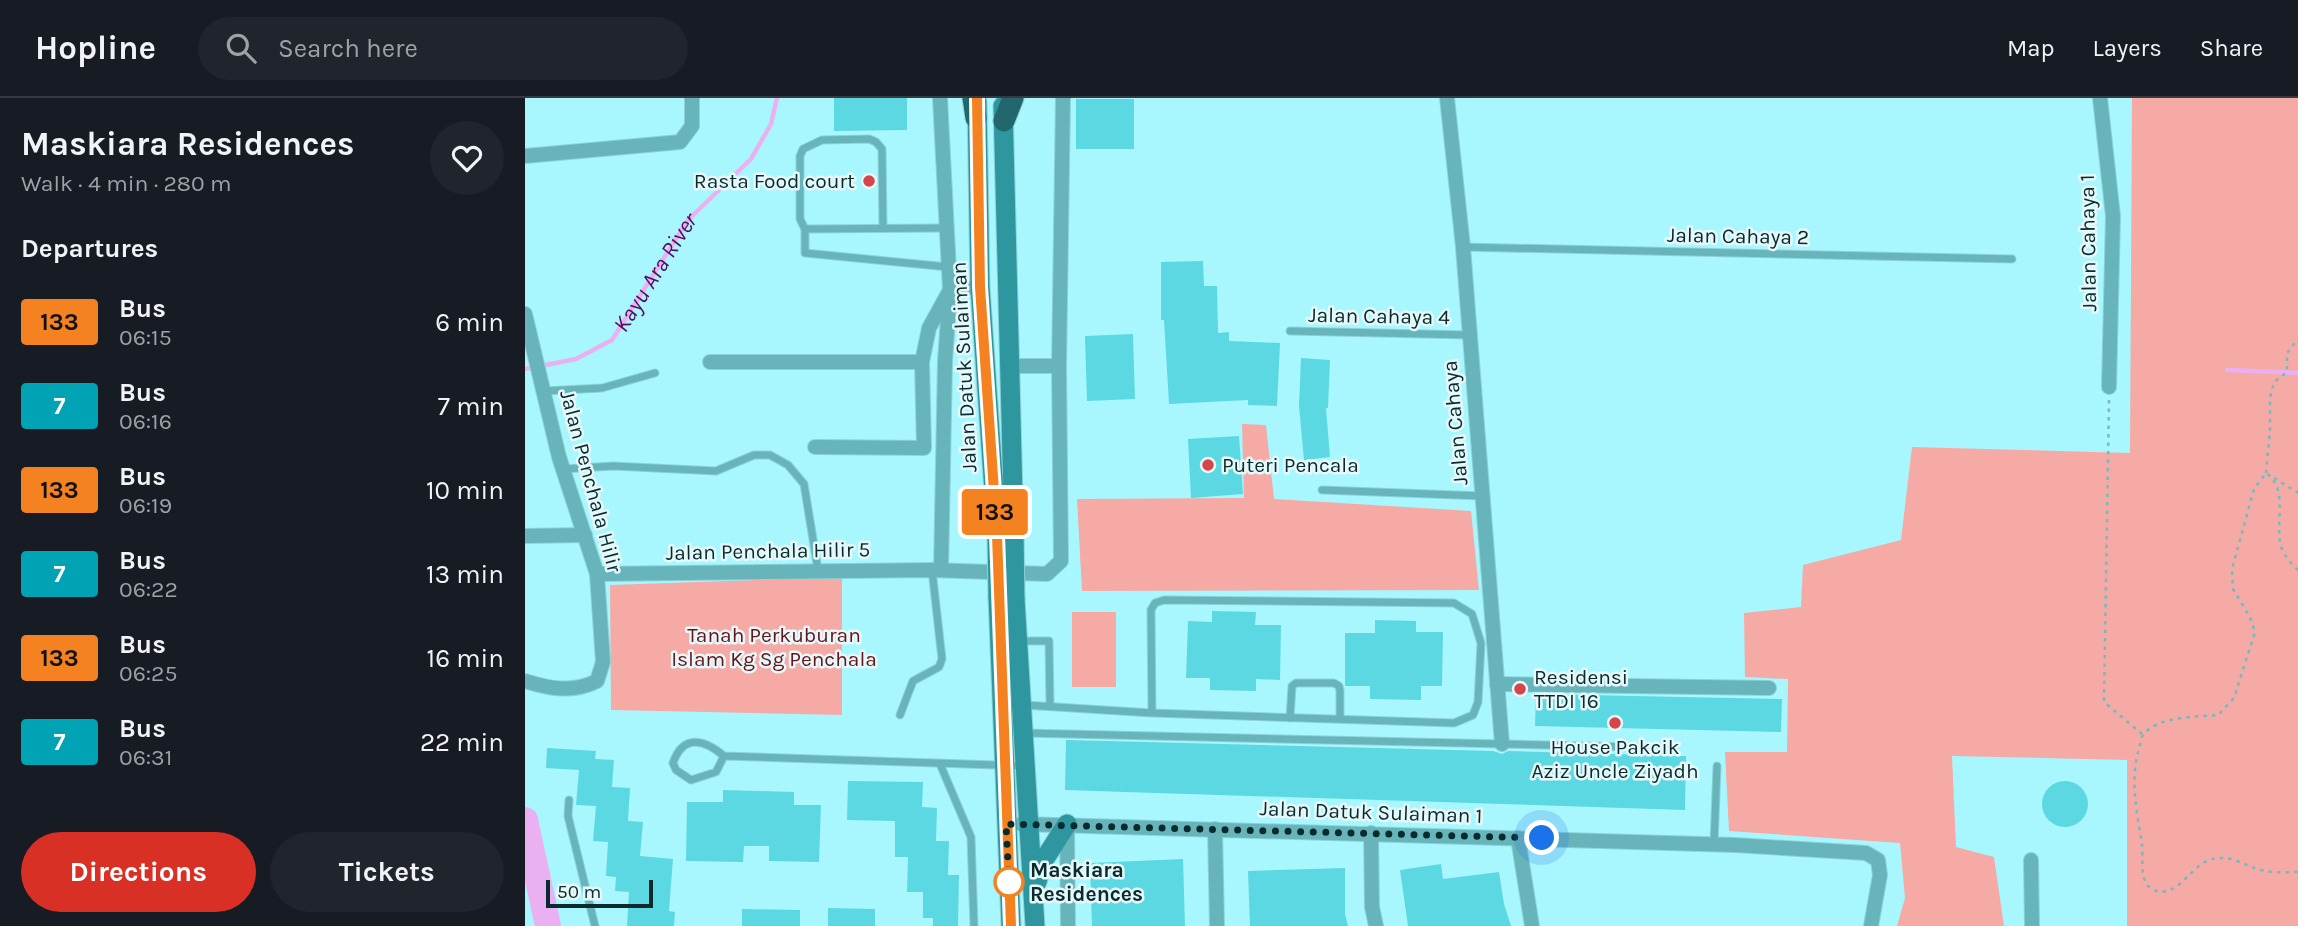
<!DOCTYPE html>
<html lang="en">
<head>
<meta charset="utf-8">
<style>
  :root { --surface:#171b24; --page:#20242c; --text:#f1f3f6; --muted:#9ea1a6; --line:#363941; --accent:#d93025 }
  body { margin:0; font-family:Karla,sans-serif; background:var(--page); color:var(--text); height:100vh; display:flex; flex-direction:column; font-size:26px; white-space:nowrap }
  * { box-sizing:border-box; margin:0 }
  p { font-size:23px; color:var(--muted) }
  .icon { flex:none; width:38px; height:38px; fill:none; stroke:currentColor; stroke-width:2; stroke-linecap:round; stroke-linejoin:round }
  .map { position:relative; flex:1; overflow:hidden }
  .drawer { display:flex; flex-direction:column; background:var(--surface); width:525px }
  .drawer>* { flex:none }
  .badge { padding:0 14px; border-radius:5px; font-size:24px; line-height:46px }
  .scale { position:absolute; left:21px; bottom:18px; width:107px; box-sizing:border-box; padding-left:7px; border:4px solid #092b2d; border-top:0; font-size:19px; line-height:24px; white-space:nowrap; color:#092b2d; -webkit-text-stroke:5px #e6f8fa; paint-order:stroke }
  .you { position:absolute; width:35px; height:35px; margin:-18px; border:5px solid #fff; border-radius:50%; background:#1a73e8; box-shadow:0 0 0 10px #1a73e833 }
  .map>.badge { position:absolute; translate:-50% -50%; box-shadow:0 0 0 4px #fff }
  h2 { padding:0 21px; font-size:26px; line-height:63px }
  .round { display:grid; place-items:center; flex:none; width:74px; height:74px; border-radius:37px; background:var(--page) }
  .overview { display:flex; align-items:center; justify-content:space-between; height:119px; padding:0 21px }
  h1 { font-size:33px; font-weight:700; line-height:52px }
  .button { display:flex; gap:14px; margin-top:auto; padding:14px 21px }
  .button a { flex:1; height:80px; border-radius:42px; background:var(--accent); color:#fff; font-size:28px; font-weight:700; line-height:80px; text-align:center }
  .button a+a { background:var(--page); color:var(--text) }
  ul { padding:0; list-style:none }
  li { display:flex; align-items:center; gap:21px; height:84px; padding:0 21px }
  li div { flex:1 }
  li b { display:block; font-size:26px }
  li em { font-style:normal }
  li .badge { min-width:77px; font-weight:700; text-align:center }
  header { display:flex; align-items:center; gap:42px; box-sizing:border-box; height:98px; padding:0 35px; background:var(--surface); border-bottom:2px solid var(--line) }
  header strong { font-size:33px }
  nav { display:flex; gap:38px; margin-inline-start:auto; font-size:24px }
  .search { width:490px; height:63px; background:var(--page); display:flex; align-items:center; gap:18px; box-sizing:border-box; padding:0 24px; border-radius:38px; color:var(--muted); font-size:26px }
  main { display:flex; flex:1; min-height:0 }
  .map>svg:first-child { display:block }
  .green { fill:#f5aaa6 }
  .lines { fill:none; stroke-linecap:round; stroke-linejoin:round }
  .stream { stroke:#ebb0f2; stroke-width:4.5 }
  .river { stroke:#ebb0f2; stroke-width:26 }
  .building { fill:#5cd8e3 }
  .lane-casing { stroke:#8cd2d8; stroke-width:9 }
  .street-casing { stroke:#8cd2d8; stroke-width:16 }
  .secondary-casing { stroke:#8cd2d8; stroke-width:21 }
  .highway-casing { stroke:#8cd2d8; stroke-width:23 }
  .path { stroke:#78b9be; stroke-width:2.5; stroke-dasharray:3.5 5; stroke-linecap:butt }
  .lane { stroke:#67b4bb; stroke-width:7 }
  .street { stroke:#67b4bb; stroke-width:14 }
  .secondary { stroke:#2d969e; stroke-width:19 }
  .highway { stroke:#21676d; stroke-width:21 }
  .secondary-bridge-casing { stroke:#8cd2d8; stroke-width:21; stroke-linecap:butt }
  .secondary-bridge { stroke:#2d969e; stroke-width:19 }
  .line-casing { stroke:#fff; stroke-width:16 }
  .line { stroke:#f58220; stroke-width:10 }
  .walk { stroke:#092b2d; stroke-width:7; stroke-dasharray:0 12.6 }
  .poi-dot { fill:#d64649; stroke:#e6f8fa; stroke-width:2.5 }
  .stop-dot { fill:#fff; stroke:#f58220; stroke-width:3.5 }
  .labels { text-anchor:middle; stroke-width:5; stroke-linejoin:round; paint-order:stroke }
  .poi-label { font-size:21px; fill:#092b2d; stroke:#e6f8fa; text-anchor:start }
  .street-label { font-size:21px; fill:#092b2d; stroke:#e6f8fa }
  .park-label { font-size:21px; fill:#651519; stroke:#e6f8fa }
  .stop-label { font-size:21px; font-weight:bold; fill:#092b2d; stroke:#e6f8fa; text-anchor:start }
  .water-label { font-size:23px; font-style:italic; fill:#540c5d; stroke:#e6f8fa }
</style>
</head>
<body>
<header>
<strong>Hopline</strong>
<div class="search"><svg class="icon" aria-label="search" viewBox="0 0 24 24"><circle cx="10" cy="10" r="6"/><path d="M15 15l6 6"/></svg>Search here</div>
<nav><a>Map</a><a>Layers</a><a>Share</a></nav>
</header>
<main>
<section class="drawer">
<div class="overview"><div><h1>Maskiara Residences</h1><p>Walk · 4 min · 280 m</p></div><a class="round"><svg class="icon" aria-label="heart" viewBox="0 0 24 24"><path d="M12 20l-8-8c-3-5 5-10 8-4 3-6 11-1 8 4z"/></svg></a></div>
<h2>Departures</h2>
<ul>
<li><span class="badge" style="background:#f58220;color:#111">133</span><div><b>Bus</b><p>06:15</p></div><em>6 min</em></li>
<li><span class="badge" style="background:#00a3b4;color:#fff">7</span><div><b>Bus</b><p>06:16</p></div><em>7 min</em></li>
<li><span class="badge" style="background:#f58220;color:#111">133</span><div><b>Bus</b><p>06:19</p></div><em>10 min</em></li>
<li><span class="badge" style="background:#00a3b4;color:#fff">7</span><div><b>Bus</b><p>06:22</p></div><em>13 min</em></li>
<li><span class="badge" style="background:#f58220;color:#111">133</span><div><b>Bus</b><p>06:25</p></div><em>16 min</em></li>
<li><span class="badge" style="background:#00a3b4;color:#fff">7</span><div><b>Bus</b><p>06:31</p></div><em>22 min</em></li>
</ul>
<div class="button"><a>Directions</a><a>Tickets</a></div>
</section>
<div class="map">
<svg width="1773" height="828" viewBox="0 0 1773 828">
  <rect width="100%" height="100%" fill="#a9f7fe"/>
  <g class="green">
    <path d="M1607,0h166v828h-171v-166l-175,-4 4,91 38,10 10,69h-107l8,-28 -5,-55 -171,-12 -4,-79h62l1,-73 -43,-2 -1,-64 57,-6 2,-42 98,-25 11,-93 218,6z"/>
    <path d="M717,326l24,1 8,74 197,12 8,79 -397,1 -5,-92 167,-1z"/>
    <path d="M317,479v138l-231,-5 -1,-125z"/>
    <rect x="547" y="514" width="44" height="75"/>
  </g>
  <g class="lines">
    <g class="stream">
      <path id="s1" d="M0,271l51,-10 36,-19 76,-120 63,-61 20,-35 6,-26"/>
      <path d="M1702,272l71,3"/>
    </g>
    <path class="river" d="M0,722l23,106"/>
  </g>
  <g class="building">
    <path d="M309,0h73v32l-73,1z"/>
    <rect x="551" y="1" width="58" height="50"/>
    <path d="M678,163l1,25h13l1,47 11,-1v9l51,2 -3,63 -29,-1v-5l-79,4 -5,-84h-3v-58z"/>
    <path d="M608,236l2,65 -48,2 -2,-65z"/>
    <path d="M776,260l29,2 -2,48h-2l4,49 -26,3 -5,-54z"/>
    <path d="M714,338l4,58 -52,4 -3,-59z"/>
    <path d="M687,513l44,1 -1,13h26l-1,55 -24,-1v12l-46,-1v-12h-24l2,-57 24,1z"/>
    <path d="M850,522l41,1v11h27l-1,54h-21v14l-51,-1v-13h-25v-53h30z"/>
    <path d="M1011,596l246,5 -1,33 -246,-6z"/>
    <path d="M541,642l427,11 9,3 6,-3 178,5 -1,54 -620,-20z"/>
    <path d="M22,650l49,3 -1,8 19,1 -2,27 18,1 -2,33 15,1 -3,34 33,3 -4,52 6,1 -1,14h-47l2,-34 -14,-1 1,-14 -10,-1 2,-34 -15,-1 3,-35 -20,-1 3,-35 -33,-2z"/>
    <path d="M323,683l75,1 -1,25 15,1 -1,33h13l-1,34h11l-1,51h-25v-8h-10v-26h-16l1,-35h-13v-36l-48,-1z"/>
    <circle cx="1540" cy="706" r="23"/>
    <path d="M198,692l71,2v13h27l-2,57 -50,-1v-15h-25l-1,16 -57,-1 1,-59h36z"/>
    <path d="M658,761l2,67h-93l-2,-63z"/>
    <path d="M916,766l2,15 56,-7 5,32 7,22h-103l-8,-56z"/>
    <path d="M820,770v46l3,12h-98l-2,-55z"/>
    <path d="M303,810l47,1v17h-47z"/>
    <path d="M217,811l58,1v16h-58z"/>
  </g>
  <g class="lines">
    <g class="lane-casing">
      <g id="lane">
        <path d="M421,130l-141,1v24l143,14"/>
        <path d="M280,131l-5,-10v-63l3,-7 19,-9 47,-1 7,3 6,7 1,79"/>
        <path d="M938,149l549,12"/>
        <path d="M765,233l179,4"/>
        <path d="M19,293l58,-3 53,-15"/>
        <path d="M39,371l49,-3 103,5 38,-16h16l18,10 16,19 14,86"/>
        <path d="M797,392l161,6"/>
        <path d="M495,543h29l1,65"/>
        <path d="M499,607l128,8 302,10 19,-8 5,-13 3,-59 -9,-29 -18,-11 -290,-3 -9,3 -4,7 1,103"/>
        <path d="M375,617l13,-34 26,-14 3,-8 -10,-89"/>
        <path d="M765,620l2,-32 4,-3h38l5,3 1,5v28"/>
        <path d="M499,635l650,15"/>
        <path d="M199,658l-8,16 -25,8 -15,-10 -3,-7c10,-29 31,-24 51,-7l301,10"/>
        <path d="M415,666l31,73 3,89"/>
        <path d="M44,702l-1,16 27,110"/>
        <path d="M1189,746l3,-78"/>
      </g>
    </g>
    <g class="street-casing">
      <g id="street">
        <path d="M415,0l10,192 -5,71 -4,209"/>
        <path d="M922,0l16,149 39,497"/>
        <path d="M1575,0l13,118 -4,171"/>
        <path d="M0,58l155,-14 12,-16v-28"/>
        <path d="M0,216l34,143 38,117 6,88 -6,19c-24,12 -47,8 -72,0"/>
        <path d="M185,264h212l7,-34 21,-38 30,-3"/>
        <path d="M485,268h49"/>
        <path d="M290,349l109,1 -2,-86"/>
        <path d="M0,438l60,-1"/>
        <path d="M72,476l335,-4 115,4 14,-13 -2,-195 4,-268"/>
        <path d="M972,586l272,4"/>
        <path d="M496,726l714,21 131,8 12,7 2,15 -9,51"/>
        <path d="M542,728l1,100"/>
        <path d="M690,731l2,97"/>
        <path d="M846,735l1,74 4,19"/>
        <path d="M993,740l14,88"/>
        <path d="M1506,762l1,66"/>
      </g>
    </g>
    <g class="secondary-casing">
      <g id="secondary">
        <path d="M452,4l3,185 17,248"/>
        <path d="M478,8l11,429"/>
        <path d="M473,499l13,329"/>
        <path d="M490,501l20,327"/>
        <path d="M512,784l5,-19 25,-39"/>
      </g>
    </g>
    <g class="highway-casing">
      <g id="highway">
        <path d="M448,0l3,20"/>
        <path d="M479,23l9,-23"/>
      </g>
    </g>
    <g class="path">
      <path d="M1584,302l-5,302 39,33"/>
      <path d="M1741,375l4,-43v-32l4,-16 13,-10v-19l11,-14"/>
      <path d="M1749,380l24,15"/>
      <path d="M1773,472c-7,-6 -17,-18 -18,-28 -4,-23 8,-53 -14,-69l-12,16 -22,80 1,20 17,28 5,15 -21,66 -16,17c-22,2 -60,1 -75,20 -2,3 -2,7 -3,10 -11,34 -3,66 2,100 2,14 -4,36 10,44 22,12 37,-19 53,-27 24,-12 40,6 61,9 10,2 22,1 32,1"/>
    </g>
    <use href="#lane" class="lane"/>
    <use href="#street" class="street"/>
    <use href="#secondary" class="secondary"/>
    <use href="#highway" class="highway"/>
    <g class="secondary-bridge-casing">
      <g id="secondary-bridge">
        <path d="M472,437l1,62"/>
        <path d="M489,437l1,64"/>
      </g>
    </g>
    <use href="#secondary-bridge" class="secondary-bridge"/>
  </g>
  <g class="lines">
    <g class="line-casing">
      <path id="line" d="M452,0l3,189 17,248 14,391"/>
    </g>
    <use href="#line" class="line"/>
    <path class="walk" d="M484,784l-3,-58 536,14"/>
  </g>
  <g class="poi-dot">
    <circle cx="344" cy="83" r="7"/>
    <circle cx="683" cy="367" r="7"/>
    <circle cx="995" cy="591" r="7"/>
    <circle cx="1090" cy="625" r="7"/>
  </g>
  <circle class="stop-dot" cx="484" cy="784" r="14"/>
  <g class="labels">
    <g class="poi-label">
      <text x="330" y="90" text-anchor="end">Rasta Food court</text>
      <text x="697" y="374">Puteri Pencala</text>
      <text x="1009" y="586">Residensi<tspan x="1009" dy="24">TTDI 16</tspan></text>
      <text x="1090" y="656" text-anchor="middle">House Pakcik<tspan x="1090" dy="24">Aziz Uncle Ziyadh</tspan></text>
    </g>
    <g class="street-label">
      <text transform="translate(1213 138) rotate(1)" y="7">Jalan Cahaya 2</text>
      <text transform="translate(1563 145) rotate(-91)" y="7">Jalan Cahaya 1</text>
      <text transform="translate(854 218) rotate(1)" y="7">Jalan Cahaya 4</text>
      <text transform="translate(439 269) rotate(-93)" y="7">Jalan Datuk Sulaiman</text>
      <text transform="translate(930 325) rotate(-95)" y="7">Jalan Cahaya</text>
      <text transform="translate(66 383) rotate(75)" y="7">Jalan Penchala Hilir</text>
      <text transform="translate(243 453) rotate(-1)" y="7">Jalan Penchala Hilir 5</text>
      <text transform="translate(846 714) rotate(2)" y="7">Jalan Datuk Sulaiman 1</text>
    </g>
    <g class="park-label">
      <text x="249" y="544">Tanah Perkuburan<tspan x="249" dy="24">Islam Kg Sg Penchala</tspan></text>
    </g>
    <g class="stop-label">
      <text x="505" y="779">Maskiara<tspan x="505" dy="24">Residences</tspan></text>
    </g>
    <g class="water-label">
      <text dy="8" stroke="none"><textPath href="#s1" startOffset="173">Kayu Ara River</textPath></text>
    </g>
  </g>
</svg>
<div class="scale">50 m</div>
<div class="you" style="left:1017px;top:740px"></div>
<b class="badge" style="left:470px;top:414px;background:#f58220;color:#111">133</b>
</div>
</main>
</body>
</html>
